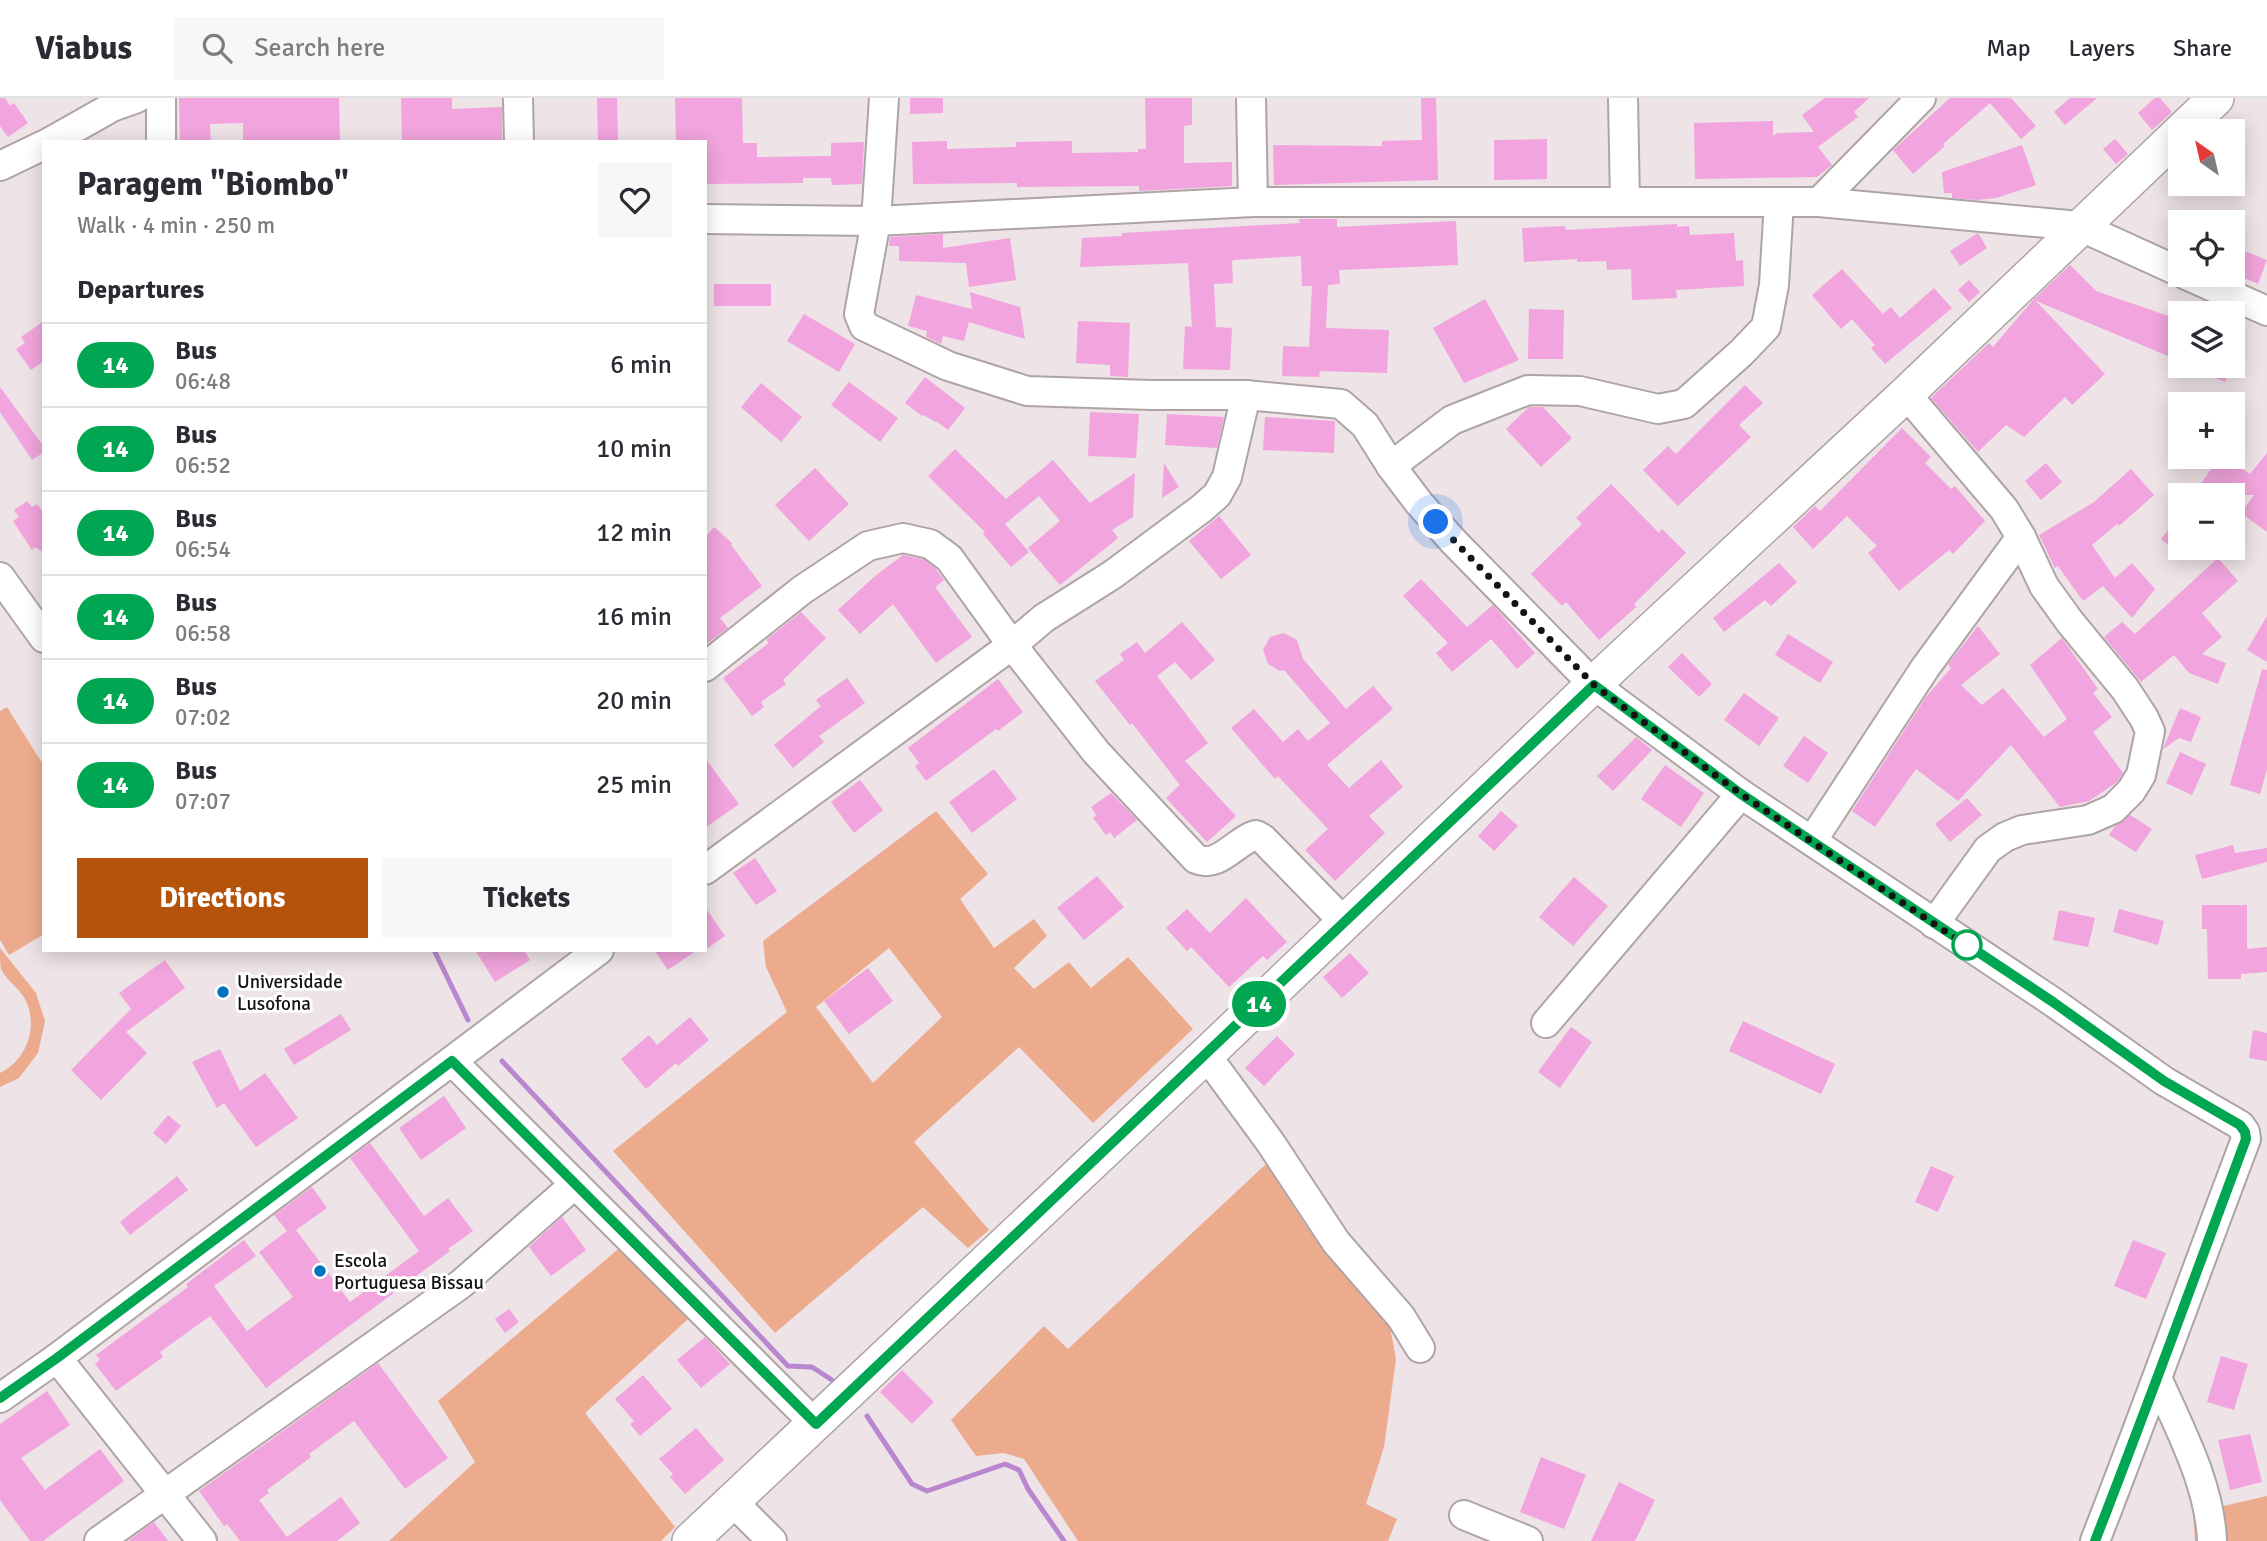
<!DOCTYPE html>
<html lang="en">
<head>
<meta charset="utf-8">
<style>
  :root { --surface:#fff; --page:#f7f7f7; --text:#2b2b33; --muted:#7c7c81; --line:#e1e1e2; --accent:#b45309 }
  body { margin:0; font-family:Signika,sans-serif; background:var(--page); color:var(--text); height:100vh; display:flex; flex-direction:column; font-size:26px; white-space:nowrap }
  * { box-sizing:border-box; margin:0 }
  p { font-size:23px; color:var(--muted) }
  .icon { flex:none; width:38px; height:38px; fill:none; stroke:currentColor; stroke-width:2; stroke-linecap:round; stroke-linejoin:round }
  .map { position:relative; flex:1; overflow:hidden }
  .panel { position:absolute; left:42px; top:42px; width:665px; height:812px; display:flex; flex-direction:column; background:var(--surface); border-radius:0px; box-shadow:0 4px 18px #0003 }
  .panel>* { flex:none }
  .badge { padding:0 14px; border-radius:23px; font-size:24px; line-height:46px }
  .needle { width:46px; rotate:326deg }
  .controls { position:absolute; left:2168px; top:21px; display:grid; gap:14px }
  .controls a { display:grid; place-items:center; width:77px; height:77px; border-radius:0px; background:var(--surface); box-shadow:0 4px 18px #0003; font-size:35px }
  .you { position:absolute; width:35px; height:35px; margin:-18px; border:5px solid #fff; border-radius:50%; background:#1a73e8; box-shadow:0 0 0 10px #1a73e833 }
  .map>.badge { position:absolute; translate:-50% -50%; box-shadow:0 0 0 4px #fff }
  h2 { padding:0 35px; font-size:26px; line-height:63px }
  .round { display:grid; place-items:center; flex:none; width:74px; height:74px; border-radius:0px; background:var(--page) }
  .head { display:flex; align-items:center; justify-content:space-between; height:119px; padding:0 35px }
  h1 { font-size:33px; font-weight:800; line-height:52px }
  .cta { display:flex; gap:14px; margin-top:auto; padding:14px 35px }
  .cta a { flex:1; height:80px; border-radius:0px; background:var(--accent); color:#fff; font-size:28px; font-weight:800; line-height:80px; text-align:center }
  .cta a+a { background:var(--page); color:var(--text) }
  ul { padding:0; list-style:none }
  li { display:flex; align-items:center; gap:21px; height:84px; padding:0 35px; border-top:2px solid var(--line) }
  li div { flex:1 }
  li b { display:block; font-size:26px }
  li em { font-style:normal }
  li .badge { min-width:77px; font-weight:700; text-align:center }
  header { display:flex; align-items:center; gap:42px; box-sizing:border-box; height:98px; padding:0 35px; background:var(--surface); border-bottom:2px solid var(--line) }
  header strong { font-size:33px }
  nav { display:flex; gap:38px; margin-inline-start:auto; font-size:24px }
  .search { width:490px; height:63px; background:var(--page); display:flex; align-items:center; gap:18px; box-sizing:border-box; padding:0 24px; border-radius:0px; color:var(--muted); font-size:26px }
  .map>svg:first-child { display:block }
  .green { fill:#edab8e; fill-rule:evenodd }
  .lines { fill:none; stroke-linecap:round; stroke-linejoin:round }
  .stream { stroke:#b887d0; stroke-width:5 }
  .building { fill:#f1a4dd }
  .minor-casing { stroke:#aea4a6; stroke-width:32 }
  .major-casing { stroke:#aea4a6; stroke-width:38 }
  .minor { stroke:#fff; stroke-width:28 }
  .major { stroke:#fff; stroke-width:35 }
  .line-casing { stroke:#fff; stroke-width:16 }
  .line { stroke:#00a651; stroke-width:10 }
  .walk { stroke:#161213; stroke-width:7; stroke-dasharray:0 12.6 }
  .stop-dot { fill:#fff; stroke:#00a651; stroke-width:3.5 }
  .poi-dot { fill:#0074be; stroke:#fff; stroke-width:2.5 }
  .labels { text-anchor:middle; stroke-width:6; stroke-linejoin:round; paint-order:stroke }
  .poi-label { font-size:19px; fill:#161213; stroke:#fff; text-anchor:start }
</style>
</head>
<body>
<header>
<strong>Viabus</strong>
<div class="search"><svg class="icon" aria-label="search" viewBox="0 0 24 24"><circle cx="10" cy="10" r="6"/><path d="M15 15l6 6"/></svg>Search here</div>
<nav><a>Map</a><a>Layers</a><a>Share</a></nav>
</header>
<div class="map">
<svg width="2267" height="1443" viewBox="0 0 2267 1443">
  <rect width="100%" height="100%" fill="#eee3e6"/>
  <g class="green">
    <path d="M7,609l37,59v168l-35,21 -9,-15v-229z"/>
    <path d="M936,713l52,63 -28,25 34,49 40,-29 13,17 -33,32 20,21 35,-27 22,26 37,-31 65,72 -100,94 -74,-76 -105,95 75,88 -21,18 -45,-41 -148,126 -162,-182 174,-139 -21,-45 -3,-26zM889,850l53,69 -69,66 -57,-76z"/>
    <path d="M0,850l36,45 9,28 -7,32 -19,25 -19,9v-14c27,-13 39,-47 25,-74 -6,-11 -19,-19 -24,-30 -1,-5 -1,-15 -1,-21z"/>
    <path d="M1266,1066l40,62 79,85 5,16 6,32 -12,88 -18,57 31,15 -9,22h-310l-54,-82 -20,-6 -28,3 -25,-36 93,-94 24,23z"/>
    <path d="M629,1142l69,70 -113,103 90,114 -14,14h-272l86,-79 -37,-61z"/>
    <path d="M2267,1398v45h-72l-2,-28z"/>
  </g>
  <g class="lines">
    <g class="stream">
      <path d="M434,852l34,70"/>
      <path d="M502,963l286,305 24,1 20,13"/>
      <path d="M867,1318l45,68 15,7 78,-27 14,6 9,19 36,52"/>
    </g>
  </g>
  <g class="building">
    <path d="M0,0h5l5,8 4,-3 14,20 -20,14 -8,-11z"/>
    <path d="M179,0h160l1,44h-97v-19l-33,1 1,18h-31z"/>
    <path d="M401,0h51v11l50,-2v35h-100z"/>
    <path d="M597,0h20l1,42h-20z"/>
    <path d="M675,0h67l1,45h14v14l74,-1v-13l33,-1 -2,42 -30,1 -1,-7h-28v5l-98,1v-42h-29z"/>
    <path d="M910,0h33v15l-33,1z"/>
    <path d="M1145,0h47v27l-8,1v37l48,-1v24l-93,5v-5l-122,1v-4l-104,1 -1,-42 35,-1v8l69,-2v-5l56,-1v12l66,-1v-3h8z"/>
    <path d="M1421,0h15l2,82 -164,5 -1,-40 109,1v-5l40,-1z"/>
    <path d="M1825,0h44l-15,14 4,5 -40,30 14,18 -15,12 -122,2 -1,-56 79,-2v15l4,-3 37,-1 -12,-17z"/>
    <path d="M1950,0h61l25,28 -15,13 -31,-36 -47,41 2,2 -32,28 -20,-24z"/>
    <path d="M2070,0h27l-32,27 -11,-13z"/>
    <path d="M2155,0h5l12,14 -20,18 -14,-17z"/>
    <path d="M1547,41v40l-53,1v-40z"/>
    <path d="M2115,41l13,15 -12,10 -13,-15z"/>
    <path d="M2022,47l14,40 -40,13 -19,2 -25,-2v-5h-8l-2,-21z"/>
    <path d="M1299,121h38v8l119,-6 2,44 -119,5 1,14 -12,1 -2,43 63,2 -2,43 -67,-2 -1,6 -37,-1 1,-30 26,1 3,-61h-10l-1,-30 -67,4 -2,1 1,22 -19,1 2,43 16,1 -2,42 -47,-1 2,-43 7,1 -4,-64 -108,4 2,-29 40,-2v-3l178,-10z"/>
    <path d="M1677,126v3l12,-1 1,9 44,-2 2,28 7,-1 1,26 -68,4 1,8 -45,2 -1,-31 -24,1 -1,-9 -29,1v-3l-53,3 -2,-34 43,-2 1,4z"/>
    <path d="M1978,135l9,15 -27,18 -10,-15z"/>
    <path d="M943,136v14l67,-10 6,42 -47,7 -3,-24 -67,-2v-15h-10l1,-9z"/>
    <path d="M2233,148l34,14 -9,24 -25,-11z"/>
    <path d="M2070,167l26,26 84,29v41l-144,-60 69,73 -33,31 -7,-8 -41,40 -18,-12 -28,27 -47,-54 58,-55 4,4 40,-47z"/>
    <path d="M1842,171l41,45 8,-7 9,11 34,-30 18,20 -67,56 -14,-16 4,-3 -23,-26 -11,10 -29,-34z"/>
    <path d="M1969,182l11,12 -11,10 -11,-12z"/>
    <rect x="714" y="186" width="57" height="22"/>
    <path d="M970,194l50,15 5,32 -56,-17 -5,19 -21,-5 -2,8 -15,-7 1,-6 -19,-5 8,-31 56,14z"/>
    <path d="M1485,201l34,61 -55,23 -31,-55z"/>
    <path d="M1529,211l35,1 -1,49h-35z"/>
    <path d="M804,216l51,30 -16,28 -52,-31z"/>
    <path d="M44,223v40l-13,9 -15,-21 9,-6 -4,-6z"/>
    <path d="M1078,223l52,2 -2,54 -18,-1v-11l-34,-2z"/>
    <path d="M2187,268h45l-7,16z"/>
    <path d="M925,279l40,31 -17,22 -12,-9 -1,1 -11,-7 -2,1 -17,-13z"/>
    <path d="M849,284l49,36 -18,24 -49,-37z"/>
    <path d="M761,285l41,34 -21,25 -40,-35z"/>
    <path d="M1745,287l18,18 -24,22 12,12 -73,69 -35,-36 25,-24 8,8z"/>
    <path d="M0,289l44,60v5l-12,8 -32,-48z"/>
    <path d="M1529,309h14l29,31 -31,29 -35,-38z"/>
    <path d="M1090,314l49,2 -3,44 -48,-2z"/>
    <path d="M1167,316l57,3 -7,31 -52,-3z"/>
    <path d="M1265,319l70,4 -1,32 -71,-3z"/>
    <path d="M1902,330l29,29 -6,6 26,26 4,-3 30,35 -32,33 -4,-4 -50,41 -31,-38 9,-7 -30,-30 -34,33 -20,-22 22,-21 5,5z"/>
    <path d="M955,351l51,50 47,-39 37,43 45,-30 -2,44 -21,13 6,8 -58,47 -32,-37 32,-27 -21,-25 -34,28 24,28 -18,15 -28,-33 2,-2 -57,-56z"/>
    <path d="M2267,355v79l-26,-19 13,-18h-42l-13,-9 21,-29h5l25,17z"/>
    <path d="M1164,365l15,24 -17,11z"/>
    <path d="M2046,365l16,19 -21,18 -16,-19z"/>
    <path d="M815,370l34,36 -40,37 -34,-36z"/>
    <path d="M2131,371l23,26 -35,31 -2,-2 -25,21 23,33 17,-15 23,26 -23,29 -29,-32 -20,15 -25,-35 -3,2 -16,-33 55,-33z"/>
    <path d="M1611,386l48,49 3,-4 24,24 -52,51 2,3 -37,33 -33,-38 -4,4 -31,-32 51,-50 -6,-6z"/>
    <path d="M27,403l5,6 5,-3 7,9v40l-9,-6 -3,3 -19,-29 6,-4 -5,-7z"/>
    <path d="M2180,417v39l-19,-15z"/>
    <path d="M1219,418l32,39 -30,24 -32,-38z"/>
    <path d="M714,429l18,16 -1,2 31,41 -42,32 8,10 -23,17v-108z"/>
    <path d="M903,457l20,4 12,9 9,12 -9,7 37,50 -36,26 -43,-59 -33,30 -22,-24 37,-34z"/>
    <path d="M2218,460l20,23 -36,32 20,24 -20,17 24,9 -8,21 -29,-11 -15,-18 -33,27 -37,-45 18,-15 13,12z"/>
    <path d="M1779,465l18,19 -26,24 -6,-6 -41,32 -11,-14z"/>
    <path d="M1421,481l46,48 26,-22 42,48 -18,16 -26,-30 -39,33 -16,-19 12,-10 -45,-47z"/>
    <path d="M801,514l25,26 -43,42 3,4 -25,18 3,5 -12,9 -29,-38 46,-35 -3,-3z"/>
    <path d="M2267,518v46l-20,-12z"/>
    <path d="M1182,524l33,38 -24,20 -16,-18 -18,14 51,67 -23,18 51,55 -29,26 -41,-44 14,-13 -48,-62 -2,2 -35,-44 29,-21 -4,-6 17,-12 8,11z"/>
    <path d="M1978,528l22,28 -39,31 21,20 21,-17 41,49 23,-18 -37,-54 32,-27 36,51 -5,4 19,24 -19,15 30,41 -6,9 -28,19 -29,6 -49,-62 -53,56 -42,-32 -41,58 -23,-16 74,-114 25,-29 -3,-4z"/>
    <path d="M1284,535l13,7 6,19 43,50 27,-23 20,23 -66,56 22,23 32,-28 22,27 -34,29 16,17 -50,48 -30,-31 23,-21 -50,-53 -3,3 -44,-51 23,-19 29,33 15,-13 10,12 22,-18 -46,-53 -4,1 -12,-7 -5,-14 7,-13z"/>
    <path d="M1788,536l45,28 -13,21 -45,-28z"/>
    <path d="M1682,555l30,31 -13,13 -31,-30z"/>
    <path d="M2262,571l5,1v99l-7,25 -30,-9z"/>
    <path d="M847,580l18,25 -46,33 5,6 -31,26 -19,-23 47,-39 -5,-6z"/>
    <path d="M998,581l25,33 -25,19 -2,-2 -70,52 -11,-15 4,-3 -11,-15z"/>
    <path d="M1744,595l35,25 -20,28 -35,-26z"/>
    <path d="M2180,610l21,9 -10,25 -12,-4 -16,11z"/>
    <path d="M1804,638l24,17 -20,30 -25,-17z"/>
    <path d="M1636,639l16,13 -39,41 -16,-15z"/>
    <path d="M2180,654l26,12 -14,31 -26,-12z"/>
    <path d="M705,660l34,46 -34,24z"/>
    <path d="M1665,667l39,28 -23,34 -40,-28z"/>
    <path d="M994,671l23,30 -45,34 -23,-31z"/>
    <path d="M860,682l23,30 -29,23 -23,-31z"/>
    <path d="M1111,695l26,27 -23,18 -4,-6 -4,3 -13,-17 3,-3 -5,-8z"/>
    <path d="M1967,700l15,17 -32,27 -15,-18z"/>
    <path d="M1501,713l17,15 -24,25 -16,-15z"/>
    <path d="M2130,717l22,14 -16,23 -27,-17 6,-9z"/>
    <path d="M2233,747l2,8 32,-5v14l-65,17 -7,-24z"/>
    <path d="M755,760l22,33 -21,14 -23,-32z"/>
    <path d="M1097,778l27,31 -40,33 -27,-32z"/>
    <path d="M1574,779l34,29 -35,40 -34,-29z"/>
    <path d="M1246,800l41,44 -20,18 -4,-4 -34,31 -38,-40 -4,4 -21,-23 21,-19 23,24z"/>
    <path d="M2202,807h45v44l20,-2v25l-26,2v5h-33l-1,-50h-5z"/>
    <path d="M705,809l20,29 -20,14z"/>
    <path d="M2119,811l45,12 -6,24 -45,-13z"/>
    <path d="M2059,812l36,8 -7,29 -35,-7z"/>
    <path d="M475,852h49l6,10 -35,22z"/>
    <path d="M654,852h43l-29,20z"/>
    <path d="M1350,855l19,20 -27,25 -19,-21z"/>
    <path d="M165,862l20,28 -59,44 21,21 -46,47 -30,-30 60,-61 -12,-16z"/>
    <path d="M868,870l25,33 -44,33 -25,-33z"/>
    <path d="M341,916l10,16 -57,35 -10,-16z"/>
    <path d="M690,919l19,23 -31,26 -2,-3 -30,26 -25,-30 28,-24 8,10z"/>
    <path d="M1743,923l92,43 -14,30 -92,-43z"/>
    <path d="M1571,929l21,15 -32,46 -22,-16z"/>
    <path d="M2253,932l14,3v28l-18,-3z"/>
    <path d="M1277,938l18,18 -31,32 -19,-18z"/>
    <path d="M220,951l20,42 25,-18 33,45 -42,29 -32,-44 -7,5 -25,-46z"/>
    <path d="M444,998l22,32 -45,32 -22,-32z"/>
    <path d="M168,1017l13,11 -15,18 -13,-11z"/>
    <path d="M370,1045l54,73 24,-18 25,33 -25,18 2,2 -184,137 -56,-72 -50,36 3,5 -47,34 -21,-27 5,-4 -4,-5 92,-68 -2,-3 58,-44 12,16 -42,30 33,45 46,-34 -34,-45 28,-21 -13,-16 38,-28 15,21 -31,22 54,72 69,-51 -69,-93z"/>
    <path d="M1931,1068l23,10 -16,36 -23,-10z"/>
    <path d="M177,1078l11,14 -58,45 -10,-13z"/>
    <path d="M562,1119l24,33 -35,26 -22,-29z"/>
    <path d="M2133,1142l33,13 -20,46 -32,-13z"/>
    <path d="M509,1211l10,13 -14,11 -10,-14z"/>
    <path d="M705,1239l25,27 -29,24 -24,-28z"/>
    <path d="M2221,1258l27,8 -14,46 -27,-8z"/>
    <path d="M378,1265l70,95 -43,31 -51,-68 -45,33 2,3 -44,33 2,3 -10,7 28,37 54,-40 19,26 -23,18h-97l-13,-17 -3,2 -25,-35z"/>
    <path d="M902,1272l32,32 -22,22 -32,-32z"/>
    <path d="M643,1277l29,34 -32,27 -10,-12 4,-3 -19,-22z"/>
    <path d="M47,1293l23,34 -49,33 24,32 55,-41 24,32 -81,60h-13l-30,-41v-76z"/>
    <path d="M696,1330l28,32 -39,34 -15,-17 3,-3 -14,-15z"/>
    <path d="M2250,1336l12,48 -32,8 -12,-50z"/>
    <path d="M1541,1359l45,18 -22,54 -44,-17z"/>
    <path d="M1619,1384l36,18 -20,41h-44z"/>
    <path d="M154,1424l14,19h-40z"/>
  </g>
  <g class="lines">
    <g class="minor-casing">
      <g id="minor">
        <path d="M518,0l1,44"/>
        <path d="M884,0l-8,123 -17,93 5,12 84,40 79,25 124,4h95l95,9 24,21 26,41 28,37 34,38 141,144 147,109 312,208 111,79 76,44 5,7 1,7c-51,134 -99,269 -151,402"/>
        <path d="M1251,0l2,104"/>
        <path d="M1623,0l2,104"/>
        <path d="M50,44l62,-35 25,-9"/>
        <path d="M161,44v-44"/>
        <path d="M0,68l44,-21"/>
        <path d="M1819,104l102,-104"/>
        <path d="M705,121l171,2 377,-19h566l260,24 101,46"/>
        <path d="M2186,177l81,36"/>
        <path d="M1906,296l98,115 17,28 23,49 26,36 55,67 19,29 6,13 -9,44 -10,16 -18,18 -25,11 -66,10 -17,7 -17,12 -54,75"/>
        <path d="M1391,368l61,-46 76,-30 52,1 78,18 26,-5 57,-51 25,-26 8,-42 5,-83"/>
        <path d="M0,479l44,61"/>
        <path d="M705,569l97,-77 66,-44 35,-8 27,6 19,14 63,87 84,107 100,107c23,10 39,-18 60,-24l7,4 81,83"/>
        <path d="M1812,743l113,-173 96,-131"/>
        <path d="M705,772l307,-225 32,-27 68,-43 89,-66 16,-14 10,-18 19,-82"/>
        <path d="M1546,925l195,-229"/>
        <path d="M1206,957l64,87 66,100 65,75 19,31"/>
        <path d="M452,963l364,364"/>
        <path d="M57,1260l145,183"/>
        <path d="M2158,1282c22,50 52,105 54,161"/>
        <path d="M0,1300l57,-40 542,-408"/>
        <path d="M733,1404l39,39"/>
        <path d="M1464,1417l64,26"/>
        <path d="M99,1443l362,-257 114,-100"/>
      </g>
    </g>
    <g class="major-casing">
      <path id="major" d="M690,1443l516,-486 408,-390 292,-271 310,-296"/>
    </g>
    <use href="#minor" class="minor"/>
    <use href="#major" class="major"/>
  </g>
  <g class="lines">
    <g class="line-casing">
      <path id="line" d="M0,1300l57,-40 395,-297 364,363 778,-739 147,109 312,208 111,79 76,44 5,7 1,7c-50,134 -99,269 -151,402"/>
    </g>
    <use href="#line" class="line"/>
    <path class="walk" d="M1436,424l158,163 147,109 232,156 -6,-5"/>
  </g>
  <circle class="stop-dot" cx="1967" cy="847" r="14"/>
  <g class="poi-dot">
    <circle cx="223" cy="894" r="7"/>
    <circle cx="320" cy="1173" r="7"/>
  </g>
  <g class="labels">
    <g class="poi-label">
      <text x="237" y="890">Universidade<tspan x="237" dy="22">Lusofona</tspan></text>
      <text x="334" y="1169">Escola<tspan x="334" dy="22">Portuguesa Bissau</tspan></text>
    </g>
  </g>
</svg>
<div class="controls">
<a><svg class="needle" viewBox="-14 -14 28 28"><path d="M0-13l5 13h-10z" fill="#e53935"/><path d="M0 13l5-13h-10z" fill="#7c7c81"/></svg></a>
<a><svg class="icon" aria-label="locate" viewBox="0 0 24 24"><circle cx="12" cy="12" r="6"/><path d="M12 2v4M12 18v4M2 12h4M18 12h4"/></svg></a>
<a><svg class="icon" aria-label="layers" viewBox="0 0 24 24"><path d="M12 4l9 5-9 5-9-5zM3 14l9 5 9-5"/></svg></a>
<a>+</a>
<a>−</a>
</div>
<div class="you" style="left:1436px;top:424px"></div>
<b class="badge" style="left:1259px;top:906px;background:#00a651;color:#fff">14</b>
<section class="panel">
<div class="head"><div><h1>Paragem &quot;Biombo&quot;</h1><p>Walk · 4 min · 250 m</p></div><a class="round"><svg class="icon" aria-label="heart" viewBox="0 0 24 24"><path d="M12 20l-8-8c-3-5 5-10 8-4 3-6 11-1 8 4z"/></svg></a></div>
<h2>Departures</h2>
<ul>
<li><span class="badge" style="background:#00a651;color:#fff">14</span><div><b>Bus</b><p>06:48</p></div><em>6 min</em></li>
<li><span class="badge" style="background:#00a651;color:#fff">14</span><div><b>Bus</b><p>06:52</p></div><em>10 min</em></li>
<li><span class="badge" style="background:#00a651;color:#fff">14</span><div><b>Bus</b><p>06:54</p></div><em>12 min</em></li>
<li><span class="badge" style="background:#00a651;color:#fff">14</span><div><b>Bus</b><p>06:58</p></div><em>16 min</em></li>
<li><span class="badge" style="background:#00a651;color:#fff">14</span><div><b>Bus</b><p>07:02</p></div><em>20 min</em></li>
<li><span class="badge" style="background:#00a651;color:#fff">14</span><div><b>Bus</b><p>07:07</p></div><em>25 min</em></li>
</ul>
<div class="cta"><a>Directions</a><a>Tickets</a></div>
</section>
</div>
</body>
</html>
